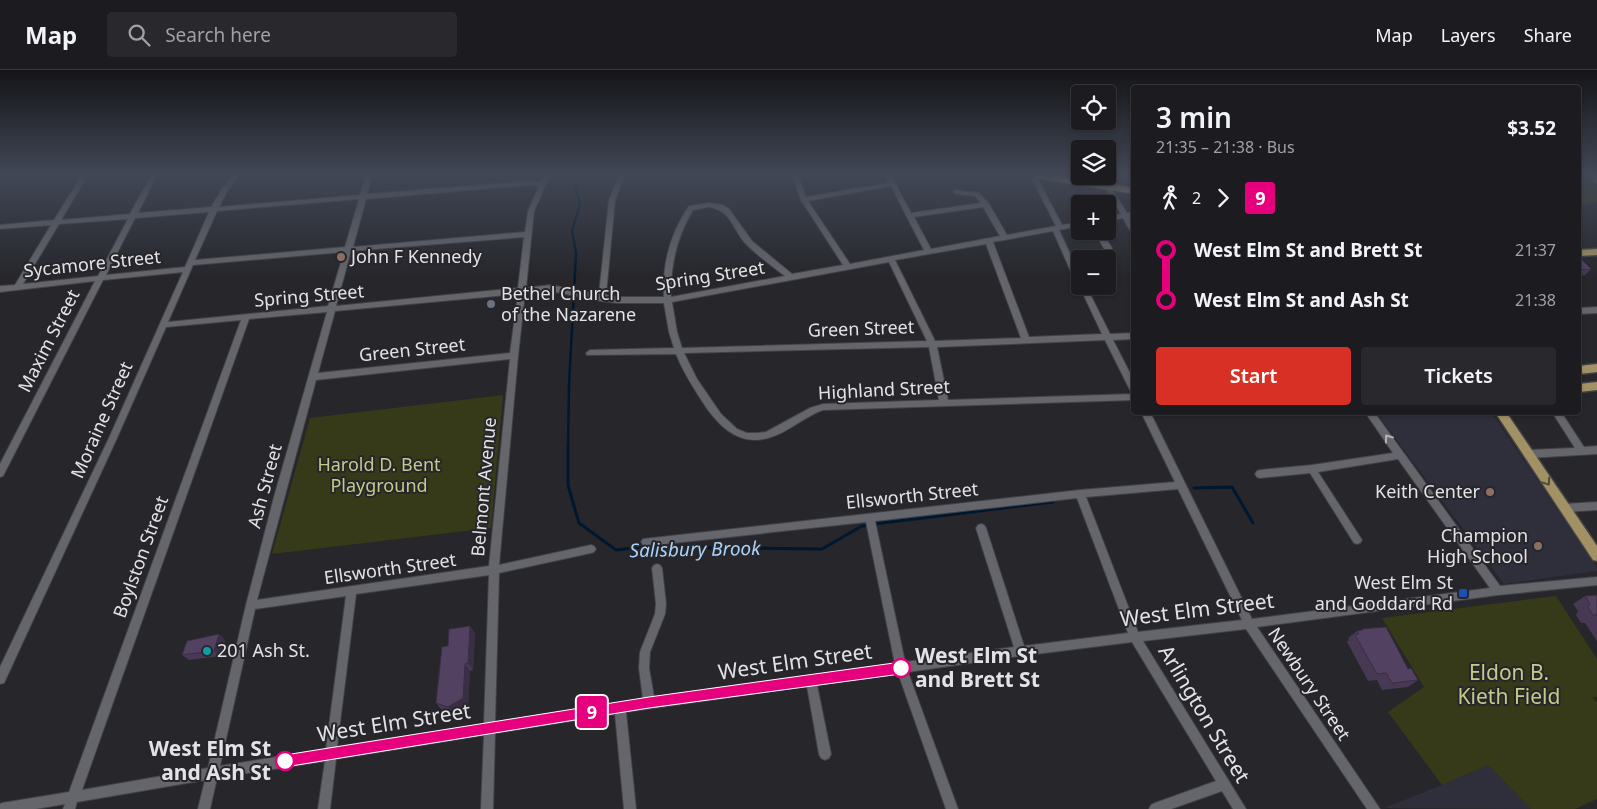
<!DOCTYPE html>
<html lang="en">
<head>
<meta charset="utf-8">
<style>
  :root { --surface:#1c1c20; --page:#29292d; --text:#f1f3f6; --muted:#a0a1a5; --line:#3a3a3e; --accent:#d93025 }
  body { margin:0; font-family:"Noto Sans",sans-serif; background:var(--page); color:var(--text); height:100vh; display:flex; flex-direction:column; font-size:19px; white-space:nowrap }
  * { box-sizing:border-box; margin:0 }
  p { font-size:16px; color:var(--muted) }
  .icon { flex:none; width:28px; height:28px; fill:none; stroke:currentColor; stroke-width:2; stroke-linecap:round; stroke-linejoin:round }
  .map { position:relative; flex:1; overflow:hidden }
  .details { position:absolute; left:1131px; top:15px; width:450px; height:330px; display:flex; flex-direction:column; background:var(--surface); border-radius:5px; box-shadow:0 1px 4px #0004,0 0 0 1px var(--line) }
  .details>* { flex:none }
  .badge { padding:0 10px; border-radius:4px; font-size:18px; line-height:32px }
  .controls { position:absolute; left:1071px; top:15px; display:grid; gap:10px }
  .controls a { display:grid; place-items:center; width:45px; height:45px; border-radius:5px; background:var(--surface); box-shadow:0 1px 4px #0004,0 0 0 1px var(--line); font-size:25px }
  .map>.badge { position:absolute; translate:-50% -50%; box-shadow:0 0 0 2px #fff }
  .legs { display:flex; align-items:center; gap:8px; height:55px; padding:0 25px; font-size:16px }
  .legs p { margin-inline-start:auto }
  .headline { display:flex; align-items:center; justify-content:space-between; height:85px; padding:0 25px }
  h1 { font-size:28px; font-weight:600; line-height:38px }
  .button { display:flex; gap:10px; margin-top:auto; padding:10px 25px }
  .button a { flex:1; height:58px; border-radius:5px; background:var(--accent); color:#fff; font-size:20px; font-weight:600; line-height:58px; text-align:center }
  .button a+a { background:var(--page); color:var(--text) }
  ul { padding:0 25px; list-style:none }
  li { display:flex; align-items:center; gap:18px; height:50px; font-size:19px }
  li i { display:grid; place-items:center; width:8px; height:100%; margin:0 6px; background:currentColor }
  li i::after { content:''; width:12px; height:12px; margin:-6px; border:4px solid; border-radius:50%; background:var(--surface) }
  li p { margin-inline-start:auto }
  li:first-child i { background:linear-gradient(#0000 50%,currentColor 0) }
  li:last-child i { background:linear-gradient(currentColor 50%,#0000 0) }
  header { display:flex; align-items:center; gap:30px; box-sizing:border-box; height:70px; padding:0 25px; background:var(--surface); border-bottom:1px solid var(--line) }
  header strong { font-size:24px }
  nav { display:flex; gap:28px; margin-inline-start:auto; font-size:18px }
  .search { width:350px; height:45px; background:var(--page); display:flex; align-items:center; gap:12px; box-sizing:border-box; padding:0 18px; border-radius:5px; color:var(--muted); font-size:19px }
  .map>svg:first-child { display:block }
  .built { fill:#2e2f3a }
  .green { fill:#373a19 }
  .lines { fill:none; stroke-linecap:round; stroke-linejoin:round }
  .stream-far1 { stroke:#00182f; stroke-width:2.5 }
  .stream { stroke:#00182f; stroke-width:3 }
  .minor-casing { stroke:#424247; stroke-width:2 }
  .major-casing { stroke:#424247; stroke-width:3 }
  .minor { fill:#65666c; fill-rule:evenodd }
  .major { fill:#a29164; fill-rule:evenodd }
  .wall { fill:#473853 }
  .shaded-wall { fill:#392e44 }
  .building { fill:#524161; stroke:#392e44 }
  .oneway { stroke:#b1b1b6 }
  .oneway2 { stroke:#514b3f }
  .line-1 { fill:#e6007e; stroke:#fff }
  .education-dot { fill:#8d6e63; stroke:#26262b; stroke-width:2 }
  .worship-dot { fill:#6b7280; stroke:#26262b; stroke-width:2 }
  .transit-dot { fill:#1a4fb4; stroke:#26262b; stroke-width:2 }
  .culture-dot { fill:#0f9aa8; stroke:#26262b; stroke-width:2 }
  .stop-1-dot { fill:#fff; stroke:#e6007e; stroke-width:2.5 }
  .labels { text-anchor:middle; stroke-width:4; stroke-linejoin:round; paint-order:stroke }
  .poi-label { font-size:18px; fill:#e3e3e7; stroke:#26262b; text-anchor:start }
  .street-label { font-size:18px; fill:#e3e3e7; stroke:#26262b }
  .park-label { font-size:18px; fill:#c4cb89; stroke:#26262b }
  .water-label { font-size:19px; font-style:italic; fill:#a9d3fa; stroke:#26262b }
  .near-street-label { font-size:21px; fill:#e3e3e7; stroke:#26262b }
  .near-stop-label { font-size:21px; font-weight:bold; fill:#e3e3e7; stroke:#26262b; text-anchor:start }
  .near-park-label { font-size:21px; fill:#c4cb89; stroke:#26262b }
</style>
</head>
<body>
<header>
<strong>Map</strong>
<div class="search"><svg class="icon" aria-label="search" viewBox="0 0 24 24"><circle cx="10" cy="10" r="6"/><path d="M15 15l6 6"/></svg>Search here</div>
<nav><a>Map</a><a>Layers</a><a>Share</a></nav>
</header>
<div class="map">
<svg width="1597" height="739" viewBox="0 0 1597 739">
  <rect width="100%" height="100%" fill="#26262b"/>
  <g class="built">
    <path d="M1404,343h88l105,155v3l-93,13 -126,-169z"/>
    <path d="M1488,695l43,44 -147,-1 58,-23z"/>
  </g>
  <g class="green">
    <path d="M1579,114h14l4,5v14l-18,1z"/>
    <path d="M503,325l-12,133 -219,26 38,-136z"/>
    <path d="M1556,526l41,63v38h-5l5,5v97l-22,10h-44l-43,-44 -46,20 -54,-73 36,-25 -42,-69z"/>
  </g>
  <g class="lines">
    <path class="stream-far1" d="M560,105l14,6 6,23 -8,27 4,22 -7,132 -1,63"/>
    <g class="stream">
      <path d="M568,377v38l11,38 37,27 26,-3 180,2 40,-23 7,-1"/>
      <path d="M1194,418l38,-1 21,36"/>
      <path d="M874,454l179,-22"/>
    </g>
    <g class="minor-casing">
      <g id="minor">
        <path d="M82,105h6l-27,45 69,-6 21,-39h6l-19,38 73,-6 11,-18 11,-14h6l-11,15 -9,17 141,-12 6,-20h6l-5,19 163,-13 11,1 6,-7h6l-7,9 -12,27 -8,77 24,-3 49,9 10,-94 10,-25h6l-10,25 -9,95 12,2h46c-2,-33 6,-63 25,-91l20,-3 14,2 6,4 23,32 40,33 51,-9 -42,-65 -9,-25h6l8,22 83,-14 -4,-8h6l20,38 70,-10 -6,-7 -19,-2 -3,-2 3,-2 23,3 10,11 18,31 49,-9 -26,-51h6l26,50 18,-3v4l-21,4 21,45v11h6l24,48 24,-1v6l-21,1 21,41v12l-4,-3 -25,-50 -168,7 11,53 186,-6v6l-311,10c-20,7 -35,23 -55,28 -32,9 -53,-16 -68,-40 -9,-14 -18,-29 -24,-44l-89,1 -1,-2 4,-3 84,-2 -5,-16 -5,-29h-46l-18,-2 -50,-10 -25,2 -7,63 -19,209 92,-20 3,1 2,3 -2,3 -3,1 -92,20 -4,149 148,-23 -4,-31 1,-16 15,-38 1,-10 -4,-36 2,-3 3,-1 3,1 2,3 4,36 -1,10 -15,38 -1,16 5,29 241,-33 -29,-142 -220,24 -3,-1 -2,-3 2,-3 437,-49 95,-8 -34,-70h9l102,207 238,-31 -92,-129 -80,13 42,65 2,3 -2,3 -3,1 -3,-1 -44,-70 -50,5 -3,-1 -2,-3 2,-3 3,-1 52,-5 81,-12 -28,-41h9l126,174 97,-9v8l-99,10 -241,32 123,182h-13l-121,-180 -103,12 103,168h-13l-11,-18 -51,18h-22l2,-4 4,-2 61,-22 -84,-139 -112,14 -112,16 50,137h-12l-48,-136 -81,12 14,69 -2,4 -4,2 -4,-2 -2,-4 -12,-68 -181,26 10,97h-12l-9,-95 -120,19 -2,76h-12l3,-74 -148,24 -6,50h-12l7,-48 -108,17 -7,31h-12l7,-29 -128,22 -2,7h-12l2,-5 -29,5h-36v-5l2,-1 67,-11 172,-472 -75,7 -49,111 -113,245 -4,1v-17l109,-229 74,-166 -80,8 -100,196 -3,1v-13l95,-183 -95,11v-6l15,-1 36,-60 -51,4v-4l54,-5zM530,115l9,1 -11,25 -3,21 -172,15 13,-48zM891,116l33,64 -74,14 -42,-63zM359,129l-14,48 -150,13 22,-49zM709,137c24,4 23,23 38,38 11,11 25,21 38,31l-114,21c-1,-32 6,-60 22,-87zM983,137l17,29 -69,13 -17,-32zM209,142l-24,55 -79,8 29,-57zM128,149l-30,57 -75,8 36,-60zM1053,161l23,52 3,2 23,49 -73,3 -36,-95zM524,167l-6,51 -182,18 15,-55zM986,174l35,94 -86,3 -40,-81zM344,182l-16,54 -160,16 25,-57zM889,192l38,79 -245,7 -5,-16 -5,-30zM518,224l-8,59 -192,20 17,-62zM327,242l-53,185 -28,108 -38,163 -126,22 167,-471zM929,277l10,53 -116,4 -13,4 -44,24 -9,1h-10l-10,-4 -16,-15 -24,-35 -13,-26zM510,289l-21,207 -232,34 59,-220zM1178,419l64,131 -104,12 -52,-135zM1077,428l51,135 -104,13 -38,-118 -2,-3 -3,-1 -3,1 -2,3 38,119 -109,15 -30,-141zM489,505l-5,149 -147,23 19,-153zM346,526l-20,153 -106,17 35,-157z"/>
        <path d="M1107,114l2,1 18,28 7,-1v4l-4,1 4,7v8h-3l-8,-14 -15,3v-4l13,-3 -17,-28z"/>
        <path d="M1094,161h7l11,17 -1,2h-6z"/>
        <path d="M1597,237v6l-18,1v-6z"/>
        <path d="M1552,342h9l23,35 13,-1v8l-69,4 -3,-1 -1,-3 1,-3 3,-1 47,-2z"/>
        <path d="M1597,432v8l-33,2 -3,-1 -2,-3 2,-3 3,-1z"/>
      </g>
    </g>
    <g class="major-casing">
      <g id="major">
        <path d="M1031,105h20l83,13v6l-99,-16z"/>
        <path d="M1590,105h7v8l-3,-1z"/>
        <path d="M1597,179v6l-18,1v-6z"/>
        <path d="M1597,294v8l-18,2v-8z"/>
        <path d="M1597,312v8l-18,2v-8z"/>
        <path d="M1495,342h11l91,134v15l-4,-1z"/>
      </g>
    </g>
    <use href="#minor" class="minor"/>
    <use href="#major" class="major"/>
  </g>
  <g class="wall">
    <path d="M1579,187l12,12 -6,6 -6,1z"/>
    <path d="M1597,525v46l-12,-18h-4l-5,-8 2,-4 -5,-7 12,-8z"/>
    <path d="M470,556l5,7 -2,37 -3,1 -2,34 -14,9 -12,-4 -6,-7 12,-57z"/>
    <path d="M1362,559l46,40 10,11 -10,7 -26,3 -5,-10 -9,1 -21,-39 2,-2 -1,-2 9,-7h3z"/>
    <path d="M219,564l6,6 -4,16 -32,4 -7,-5z"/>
  </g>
  <g class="shaded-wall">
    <path d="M470,556l5,7 -2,37 -5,-7z"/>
    <path d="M219,564l6,6 -4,16 -7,-5z"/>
    <path d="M465,594l5,7 -2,34 -14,9 -6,-7z"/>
  </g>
  <g class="building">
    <path d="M1579,187l12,12 -12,1z"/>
    <path d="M1597,525v20h-4l-5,-8 2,-3 -5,-8z"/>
    <path d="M470,556l-2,37 -3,1 -2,34 -15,9 -12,-4 6,-56 6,-1 1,-17z"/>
    <path d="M1386,557l22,42 3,-1 7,12 -26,3 -6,-10 -9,1 -22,-39 4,-1 -2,-3 6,-1 -1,-1z"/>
    <path d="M219,564l-5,17 -32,4 5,-14z"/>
  </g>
  <defs><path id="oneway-chevron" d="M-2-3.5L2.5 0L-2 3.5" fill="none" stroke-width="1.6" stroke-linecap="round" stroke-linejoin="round" transform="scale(1.25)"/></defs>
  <use class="oneway" href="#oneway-chevron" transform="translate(1388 368) rotate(-126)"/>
  <use class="oneway2" href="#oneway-chevron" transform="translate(1547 412) rotate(56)"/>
  <linearGradient id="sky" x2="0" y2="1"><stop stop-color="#151518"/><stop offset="0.5" stop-color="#414755"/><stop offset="1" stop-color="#414755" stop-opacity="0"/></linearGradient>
  <rect width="1597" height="208" fill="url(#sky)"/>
  <path class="line-1" d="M901,592l4,2 2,4 -2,4 -4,2 -252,34 -364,59 -4,-1 -2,-5 2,-4 4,-2 364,-58z"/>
  <g class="education-dot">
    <circle cx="341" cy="187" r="5"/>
    <circle cx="1490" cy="422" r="5"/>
    <circle cx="1538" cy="476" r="5"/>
  </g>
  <circle class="worship-dot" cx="491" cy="234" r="5"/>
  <rect class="transit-dot" x="1458" y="518" width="10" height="10" rx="2.5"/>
  <circle class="culture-dot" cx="207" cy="581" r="5"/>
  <g class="stop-1-dot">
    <circle cx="901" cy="598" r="9"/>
    <circle cx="285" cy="691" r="9"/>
  </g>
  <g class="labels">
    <g class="poi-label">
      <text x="351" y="193">John F Kennedy</text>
      <text x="501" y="230">Bethel Church<tspan x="501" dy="21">of the Nazarene</tspan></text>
      <text x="1480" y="428" text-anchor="end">Keith Center</text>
      <text x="1528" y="472" text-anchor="end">Champion<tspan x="1528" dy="21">High School</tspan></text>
      <text x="1453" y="519" text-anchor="end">West Elm St<tspan x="1453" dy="21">and Goddard Rd</tspan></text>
      <text x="217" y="587">201 Ash St.</text>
    </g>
    <g class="street-label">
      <text transform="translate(92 194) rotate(-6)" y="6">Sycamore Street</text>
      <text transform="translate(710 206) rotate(-9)" y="6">Spring Street</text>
      <text transform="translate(309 226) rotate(-5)" y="6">Spring Street</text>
      <text transform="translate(861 259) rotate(-2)" y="6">Green Street</text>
      <text transform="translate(49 271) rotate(-63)" y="6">Maxim Street</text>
      <text transform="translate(412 280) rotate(-6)" y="6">Green Street</text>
      <text transform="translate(884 320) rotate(-3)" y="6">Highland Street</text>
      <text transform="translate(102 350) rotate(-66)" y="6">Moraine Street</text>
      <text transform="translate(265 416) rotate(-75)" y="6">Ash Street</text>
      <text transform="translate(484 417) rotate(-85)" y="6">Belmont Avenue</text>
      <text transform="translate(912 426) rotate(-6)" y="6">Ellsworth Street</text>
      <text transform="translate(141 487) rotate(-70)" y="6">Boylston Street</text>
      <text transform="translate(390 499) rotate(-8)" y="6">Ellsworth Street</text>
      <text transform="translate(1309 614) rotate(56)" y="6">Newbury Street</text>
    </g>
    <g class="park-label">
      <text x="379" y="401">Harold D. Bent<tspan x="379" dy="21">Playground</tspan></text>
    </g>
    <g class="water-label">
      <text transform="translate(695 479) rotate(-1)" y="7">Salisbury Brook</text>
    </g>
    <g class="near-street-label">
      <text transform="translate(1197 540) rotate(-7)" y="7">West Elm Street</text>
      <text transform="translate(795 592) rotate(-8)" y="7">West Elm Street</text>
      <text transform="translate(1204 644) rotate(59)" y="7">Arlington Street</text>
      <text transform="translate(394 653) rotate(-9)" y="7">West Elm Street</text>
    </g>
    <g class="near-stop-label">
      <text x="915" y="593">West Elm St<tspan x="915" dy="24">and Brett St</tspan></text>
      <text x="271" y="686" text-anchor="end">West Elm St<tspan x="271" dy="24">and Ash St</tspan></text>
    </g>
    <g class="near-park-label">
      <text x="1509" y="610">Eldon B.<tspan x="1509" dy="24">Kieth Field</tspan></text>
    </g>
  </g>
</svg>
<div class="controls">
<a><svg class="icon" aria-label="locate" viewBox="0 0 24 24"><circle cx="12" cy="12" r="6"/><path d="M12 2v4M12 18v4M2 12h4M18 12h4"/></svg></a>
<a><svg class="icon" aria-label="layers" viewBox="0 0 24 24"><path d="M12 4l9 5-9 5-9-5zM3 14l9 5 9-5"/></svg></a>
<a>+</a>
<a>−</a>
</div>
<b class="badge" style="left:592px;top:642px;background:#e6007e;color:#fff">9</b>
<section class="details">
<div class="headline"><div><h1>3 min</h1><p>21:35 – 21:38 · Bus</p></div><b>$3.52</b></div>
<div class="legs"><svg class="icon" aria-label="walk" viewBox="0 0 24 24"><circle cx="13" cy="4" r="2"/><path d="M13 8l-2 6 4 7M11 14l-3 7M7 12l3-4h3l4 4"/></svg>2<svg class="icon" aria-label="forward" viewBox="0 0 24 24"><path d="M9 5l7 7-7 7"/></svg><b class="badge" style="background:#e6007e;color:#fff">9</b></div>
<ul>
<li><i style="color:#e6007e"></i><b>West Elm St and Brett St</b><p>21:37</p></li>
<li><i style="color:#e6007e"></i><b>West Elm St and Ash St</b><p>21:38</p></li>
</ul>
<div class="button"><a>Start</a><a>Tickets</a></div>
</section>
</div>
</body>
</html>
